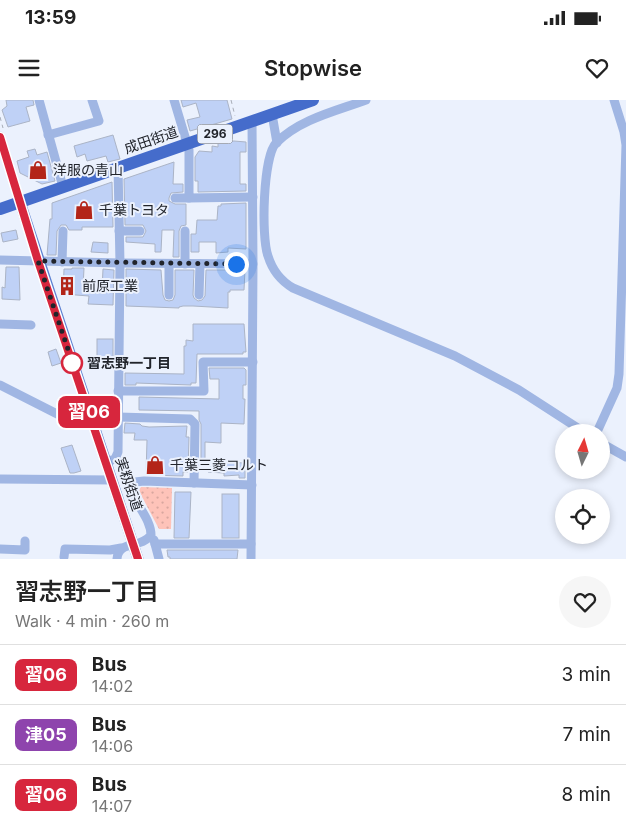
<!DOCTYPE html>
<html lang="en">
<head>
<meta charset="utf-8">
<style>
  :root { --surface:#fff; --page:#f6f6f6; --text:#222; --muted:#767676; --line:#e0e0e0 }
  body { margin:0; font-family:Inter,"Noto Sans JP",sans-serif; background:var(--page); color:var(--text); height:100vh; display:flex; flex-direction:column; font-size:19px; white-space:nowrap }
  * { box-sizing:border-box; margin:0 }
  p { font-size:16px; color:var(--muted) }
  .icon { flex:none; width:28px; height:28px; fill:none; stroke:currentColor; stroke-width:2; stroke-linecap:round; stroke-linejoin:round }
  .map { position:relative; height:459px; overflow:hidden }
  .panel { display:flex; flex-direction:column; background:var(--surface); flex:1 }
  .panel>* { flex:none }
  .badge { padding:0 10px; border-radius:8px; font-size:18px; line-height:32px }
  .needle { width:32px; rotate:5deg }
  .buttons { position:absolute; left:555px; top:324px; display:grid; gap:10px }
  .buttons a { display:grid; place-items:center; width:55px; height:55px; border-radius:50%; background:var(--surface); box-shadow:0 2px 8px #0003; font-size:25px }
  .you { position:absolute; width:25px; height:25px; margin:-12px; border:4px solid #fff; border-radius:50%; background:#1a73e8; box-shadow:0 0 0 8px #1a73e833 }
  .map>.badge { position:absolute; translate:-50% -50%; box-shadow:0 0 0 2px #fff }
  .round { display:grid; place-items:center; flex:none; width:52px; height:52px; border-radius:26px; background:var(--page) }
  .overview { display:flex; align-items:center; justify-content:space-between; height:85px; padding:0 15px }
  h1 { font-size:24px; font-weight:600; line-height:38px }
  ul { padding:0; list-style:none }
  li { display:flex; align-items:center; gap:15px; height:60px; padding:0 15px; border-top:1px solid var(--line) }
  li div { flex:1 }
  li b { display:block; font-size:19px }
  li em { font-style:normal }
  li .badge { min-width:55px; font-weight:700; text-align:center }
  .status { display:flex; justify-content:space-between; align-items:center; height:35px; padding:0 25px; background:var(--surface); direction:ltr }
  .status svg { height:14px; fill:currentColor }
  header { display:flex; justify-content:space-between; align-items:center; height:65px; padding:0 15px; background:var(--surface); font-size:22px; font-weight:600 }
  .map>svg:first-child { display:block }
  .park { fill:url(#park-dots) }
  .building { fill:#bfd1f6; stroke:#abb4c6 }
  .lines { fill:none; stroke-linecap:round; stroke-linejoin:round }
  .path { stroke:#a8adb7; stroke-width:1; stroke-dasharray:4 4; stroke-linecap:butt }
  .minor { stroke:#a0b6e3; stroke-width:9 }
  .major { stroke:#5d81d2; stroke-width:11 }
  .highway { stroke:#456ccb; stroke-width:12 }
  .line-casing { stroke:#fff; stroke-width:11 }
  .line { stroke:#d7263d; stroke-width:8 }
  .walk { stroke:#21242b; stroke-width:5; stroke-dasharray:0 9 }
  .stop-dot { fill:#fff; stroke:#d7263d; stroke-width:2.5 }
  .labels { text-anchor:middle; stroke-width:4; stroke-linejoin:round; paint-order:stroke }
  .shield { fill:#ebf1fd; stroke:#5e626a; stroke-width:1 }
  .shield-label { font-size:12px; font-weight:bold; fill:#21242b }
  .street-label { font-size:14px; fill:#21242b; stroke:#ebf1fd }
  .poi-label { font-size:14px; fill:#21242b; stroke:#ebf1fd; text-anchor:start }
  .stop-label { font-size:14px; font-weight:bold; fill:#21242b; stroke:#ebf1fd; text-anchor:start }
</style>
</head>
<body>
<div class="status"><b>13:59</b><svg viewBox="0 0 49 12"><path d="M0 12V9h3v3zM5 12V6h3v6zM10 12V3h3v9zM15 12V0h3v12zM26 1h20v11H26zM47 4h2v5h-2z"/></svg></div>
<header><svg class="icon" aria-label="menu" viewBox="0 0 24 24"><path d="M4 6h16M4 12h16M4 18h16"/></svg>Stopwise<svg class="icon" aria-label="heart" viewBox="0 0 24 24"><path d="M12 20l-8-8c-3-5 5-10 8-4 3-6 11-1 8 4z"/></svg></header>
<div class="map">
<svg width="626" height="459" viewBox="0 0 626 459">
  <defs>
    <pattern id="park-dots" width="8" height="8" patternUnits="userSpaceOnUse" patternTransform="scale(1.25)"><rect width="8" height="8" fill="#fec3b9"/><path d="M2 2h.1M6 6h.1" fill="none" stroke="#d9a79f" stroke-width="1.8" stroke-linecap="round"/></pattern>
  </defs>
  <rect width="100%" height="100%" fill="#ebf1fd"/>
  <path class="park" d="M141,387l31,1 -1,41h-12l-19,-36 -1,-3z"/>
  <g class="building">
    <path d="M6,0h27l1,5 -8,2 4,14 -22,6 -6,-17 5,-4z"/>
    <path d="M181,0h46l5,19 -42,12 -3,-11 13,-3 -4,-14 -13,4z"/>
    <path d="M113,35l7,24 -12,3 -2,-6 -19,5 -2,-7 -8,3 -3,-11z"/>
    <path d="M234,41l12,1v10h-6v32h6v7l-48,1v-11h-3v-24l4,-6 13,1v-6l6,1v-5z"/>
    <path d="M35,49l2,6 10,-3 8,29 -13,3 -22,-11 -3,-12 12,-4 -2,-6z"/>
    <path d="M174,62l-1,22h10v8l-12,1 -2,5v3l6,3h11v21l-5,1 -2,5v26h-6l1,-27h-12l-1,22h-6v-8l-29,-2v-5h17l3,-6 -3,-6h-18l-1,-46z"/>
    <path d="M112,82l1,45h-31v3h-13l-3,-5h-5l-4,6 -1,24h-9l3,-36h2v-16z"/>
    <path d="M246,103v46l-18,-1v4l-12,1v-11h-17v10h-8v-18h5l1,-14h20l1,-14h3v-2z"/>
    <path d="M16,130l2,9 -15,3 -2,-9z"/>
    <path d="M93,142l15,1v10l-17,-1z"/>
    <path d="M6,167h13l1,33 -18,-1v-12l3,1z"/>
    <path d="M72,168h12l-1,20 19,1 1,-20 11,1 -1,35 -25,-1 1,-8 -26,-2 1,-25h8z"/>
    <path d="M126,169l35,1 2,25 2,5 4,1 4,-1 2,-5v-25h19l-1,25 1,3 4,3 4,-1 3,-4 1,-26h39l-1,20h-14v2h-2v16l-35,-2h-10l-4,1v1l-53,-2z"/>
    <path d="M193,224h51l2,28h-3v2h-46l-1,29h-5v2l-55,-2v2h-11v-12l59,1v-28h2v-6l7,1z"/>
    <rect x="97" y="239" width="16" height="18"/>
    <path d="M56,249l5,14 -9,3 -4,-14z"/>
    <path d="M209,268h35l2,2v15h-3v14h2l-1,25 -23,-1v20l-16,-1v23h-4v-41l-2,-4v-9l-60,-1v-13l80,2v-20h-9z"/>
    <path d="M125,323l15,1 2,2 7,1 38,-1 -1,11h3l-1,35h-5v4l-37,-1 1,-35h-13l1,-7h-11z"/>
    <path d="M72,345l9,26 -7,2h-4l-9,-25z"/>
    <path d="M217,362l28,1v15h-6v-3l-15,1v-3l-16,-1v-9l9,1z"/>
    <path d="M175,392h16l-2,46h-15z"/>
    <rect x="222" y="394" width="17" height="44"/>
    <path d="M167,450h71l-1,9h-67v-2h-2z"/>
  </g>
  <g class="lines">
    <g class="path">
      <path d="M231,0l4,16"/>
      <path d="M0,17l3,11"/>
    </g>
    <g class="minor">
      <path d="M39,0l24,87"/>
      <path d="M174,0l15,50v48l64,-1"/>
      <path d="M366,0c-30,11 -66,19 -90,43 -13,14 -15,94 -8,113 4,13 13,25 25,32l162,68 64,34 65,42"/>
      <path d="M272,14l5,29"/>
      <path d="M48,35l51,-14 -7,-21"/>
      <path d="M0,36l20,66"/>
      <path d="M175,98h14"/>
      <path d="M119,131h21"/>
      <path d="M185,131v33"/>
      <path d="M0,160l120,3 133,1"/>
      <path d="M62,162l1,-31"/>
      <path d="M169,195v-31"/>
      <path d="M199,195l1,-31"/>
      <path d="M0,224l31,1"/>
      <path d="M0,285l69,35h11l11,-2"/>
      <path d="M118,291h86l-1,-29h50"/>
      <path d="M118,317l72,2 5,5 -1,59"/>
      <path d="M597,332l20,-44 2,-14 7,-229 -2,-13 -10,-32"/>
      <path d="M601,343l25,14"/>
      <path d="M106,362l9,-3 3,-7 2,-189 -2,-96"/>
      <path d="M0,379l112,1"/>
      <path d="M154,440l5,19"/>
      <path d="M155,444h96"/>
      <path d="M0,449l25,1v-9"/>
      <path d="M64,457l1,-8 45,1 11,-2"/>
      <path d="M117,459c1,-19 24,-10 34,-24 0,-17 -17,-31 -20,-48l4,-5 9,-1 108,4"/>
      <path d="M251,459l2,-295 -1,-143"/>
    </g>
    <path class="major" d="M20,102l118,357"/>
    <path class="highway" d="M0,109l313,-109"/>
  </g>
  <g class="lines">
    <g class="line-casing">
      <path id="line" d="M0,37l38,124 100,298"/>
    </g>
    <use href="#line" class="line"/>
    <path class="walk" d="M72,263l1,1 -35,-103 198,3"/>
  </g>
  <defs>
    <g id="shop-bare" transform="scale(1.5)"><path d="M-5-2.5h2.3a2.7 3.5 0 0 1 5.4 0H5L5.5 6h-11ZM-1.5-2.5h3a1.5 2.3 0 0 0-3 0Z" fill="#b32519" stroke="#ebf1fd" stroke-width="2.5" paint-order="stroke"/></g>
    <g id="building-bare" transform="scale(1.5)"><path d="M-4-6H4V6H1V3H-1V6H-4ZM-2.5-4.3h1.7v1.8h-1.7ZM.8-4.3h1.7v1.8H.8ZM-2.5-1h1.7V.8h-1.7ZM.8-1h1.7V.8H.8Z" fill="#b32519" stroke="#ebf1fd" stroke-width="2.5" paint-order="stroke"/></g>
  </defs>
  <g fill-rule="evenodd">
    <use href="#shop-bare" x="38" y="70"/>
    <use href="#shop-bare" x="84" y="110"/>
    <use href="#building-bare" x="67" y="186"/>
    <use href="#shop-bare" x="155" y="365"/>
  </g>
  <circle class="stop-dot" cx="72" cy="263" r="10"/>
  <g class="labels">
    <rect class="shield" x="197.5" y="24.5" width="35" height="19" rx="4"/>
    <g class="shield-label">
      <text x="215" y="38">296</text>
    </g>
    <g class="street-label">
      <text transform="translate(151 40) rotate(-19)" y="5">成田街道</text>
      <text transform="translate(129 384) rotate(71)" y="5">実籾街道</text>
    </g>
    <g class="poi-label">
      <text x="53" y="75">洋服の青山</text>
      <text x="99" y="115">千葉トヨタ</text>
      <text x="82" y="191">前原工業</text>
      <text x="170" y="370">千葉三菱コルト</text>
    </g>
    <g class="stop-label">
      <text x="87" y="268">習志野一丁目</text>
    </g>
  </g>
</svg>
<div class="buttons">
<a><svg class="needle" viewBox="-14 -14 28 28"><path d="M0-13l5 13h-10z" fill="#e53935"/><path d="M0 13l5-13h-10z" fill="#767676"/></svg></a>
<a><svg class="icon" aria-label="locate" viewBox="0 0 24 24"><circle cx="12" cy="12" r="6"/><path d="M12 2v4M12 18v4M2 12h4M18 12h4"/></svg></a>
</div>
<div class="you" style="left:236px;top:164px"></div>
<b class="badge" style="left:89px;top:312px;background:#d7263d;color:#fff">習06</b>
</div>
<section class="panel">
<div class="overview"><div><h1>習志野一丁目</h1><p>Walk · 4 min · 260 m</p></div><a class="round"><svg class="icon" aria-label="heart" viewBox="0 0 24 24"><path d="M12 20l-8-8c-3-5 5-10 8-4 3-6 11-1 8 4z"/></svg></a></div>
<ul>
<li><span class="badge" style="background:#d7263d;color:#fff">習06</span><div><b>Bus</b><p>14:02</p></div><em>3 min</em></li>
<li><span class="badge" style="background:#8e44ad;color:#fff">津05</span><div><b>Bus</b><p>14:06</p></div><em>7 min</em></li>
<li><span class="badge" style="background:#d7263d;color:#fff">習06</span><div><b>Bus</b><p>14:07</p></div><em>8 min</em></li>
</ul>
</section>
</body>
</html>
